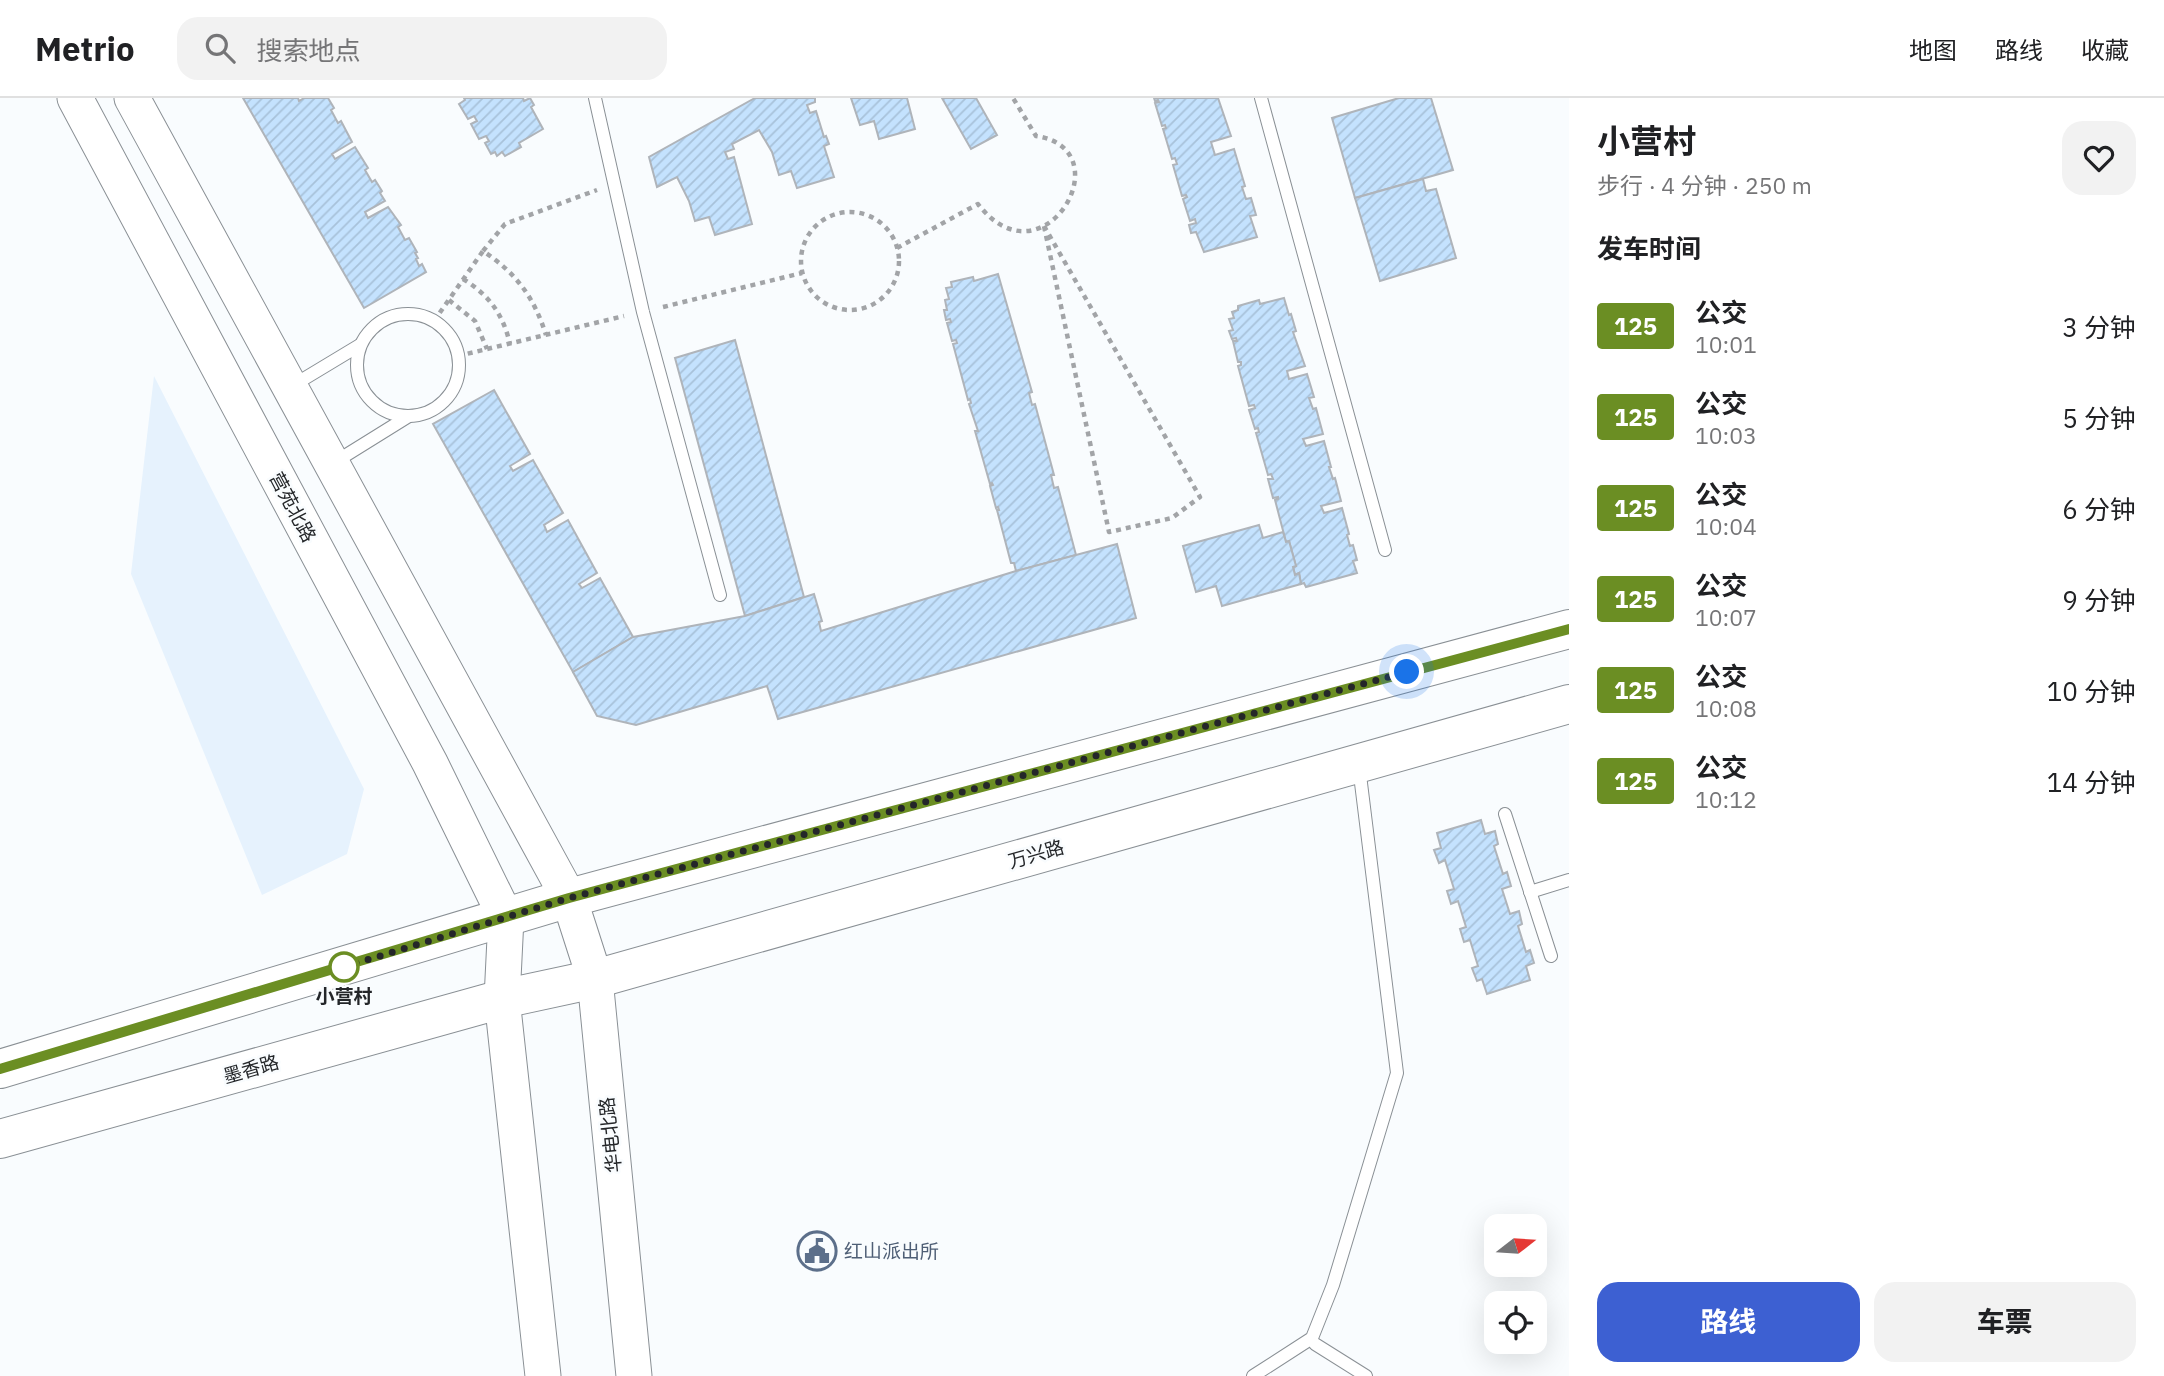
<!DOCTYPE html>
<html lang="zh">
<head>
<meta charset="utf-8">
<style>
  :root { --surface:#fff; --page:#f2f2f2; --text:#202124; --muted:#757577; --line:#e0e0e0; --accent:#3d60d2 }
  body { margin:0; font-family:"IBM Plex Sans","Noto Sans SC",sans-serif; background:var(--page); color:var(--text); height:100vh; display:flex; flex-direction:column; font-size:26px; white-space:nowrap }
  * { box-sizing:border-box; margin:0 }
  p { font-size:23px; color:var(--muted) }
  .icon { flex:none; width:38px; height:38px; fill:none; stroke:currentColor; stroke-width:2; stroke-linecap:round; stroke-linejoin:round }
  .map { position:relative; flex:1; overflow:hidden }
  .sheet { display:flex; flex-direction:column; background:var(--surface); width:595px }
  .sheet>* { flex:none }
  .badge { padding:0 14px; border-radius:5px; font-size:24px; line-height:46px }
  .needle { width:46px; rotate:73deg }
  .tools { position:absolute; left:1484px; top:1116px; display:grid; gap:14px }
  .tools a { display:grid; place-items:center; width:63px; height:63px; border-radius:14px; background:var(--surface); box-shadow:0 7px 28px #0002; font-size:35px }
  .you { position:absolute; width:35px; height:35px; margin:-18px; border:5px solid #fff; border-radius:50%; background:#1a73e8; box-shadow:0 0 0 10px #1a73e833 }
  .map>.badge { position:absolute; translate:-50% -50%; box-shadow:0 0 0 4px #fff }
  h2 { padding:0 28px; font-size:26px; line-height:63px }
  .round { display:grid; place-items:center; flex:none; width:74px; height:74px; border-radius:21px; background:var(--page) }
  .head { display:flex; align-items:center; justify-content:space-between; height:119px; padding:0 28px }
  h1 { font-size:33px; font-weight:700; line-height:52px }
  .cta { display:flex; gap:14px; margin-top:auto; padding:14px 28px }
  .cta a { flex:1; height:80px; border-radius:21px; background:var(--accent); color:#fff; font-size:28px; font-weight:700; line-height:80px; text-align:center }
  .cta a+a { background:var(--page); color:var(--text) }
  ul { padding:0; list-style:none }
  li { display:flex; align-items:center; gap:21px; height:91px; padding:0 28px }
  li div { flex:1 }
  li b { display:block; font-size:26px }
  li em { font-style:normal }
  li .badge { min-width:77px; font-weight:700; text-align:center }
  header { display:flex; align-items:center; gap:42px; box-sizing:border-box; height:98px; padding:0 35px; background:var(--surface); border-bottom:2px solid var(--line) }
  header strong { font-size:33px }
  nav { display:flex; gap:38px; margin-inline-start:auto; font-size:24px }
  .search { width:490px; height:63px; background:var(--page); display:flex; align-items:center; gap:18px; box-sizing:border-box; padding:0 24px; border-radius:21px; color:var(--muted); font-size:26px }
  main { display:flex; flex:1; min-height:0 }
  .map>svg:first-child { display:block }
  .built { fill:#e6f2fd }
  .building { fill:url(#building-hatch); stroke:#afb4ba; stroke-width:2 }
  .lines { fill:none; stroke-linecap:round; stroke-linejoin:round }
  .lane-casing { stroke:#8a9095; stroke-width:14 }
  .secondary-casing { stroke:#8a9095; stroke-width:37 }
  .primary-casing { stroke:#8a9095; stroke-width:40 }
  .path { stroke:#a2a4a7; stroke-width:4.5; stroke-dasharray:5 5; stroke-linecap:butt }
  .lane { stroke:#fff; stroke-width:12 }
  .secondary { stroke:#fff; stroke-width:35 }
  .primary { stroke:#fff; stroke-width:38 }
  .line-casing { stroke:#fff; stroke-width:16 }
  .line { stroke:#6b8e23; stroke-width:10 }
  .walk { stroke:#242629; stroke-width:7; stroke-dasharray:0 12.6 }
  .stop-dot { fill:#fff; stroke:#6b8e23; stroke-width:3.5 }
  .labels { text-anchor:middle; stroke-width:5; stroke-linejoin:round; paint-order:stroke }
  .street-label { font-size:19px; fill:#242629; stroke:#f9fcfe }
  .stop-label { font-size:19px; font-weight:bold; fill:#242629; stroke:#f9fcfe }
  .service-label { font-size:19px; fill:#4e5e75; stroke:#f9fcfe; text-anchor:start }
</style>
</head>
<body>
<header>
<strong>Metrio</strong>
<div class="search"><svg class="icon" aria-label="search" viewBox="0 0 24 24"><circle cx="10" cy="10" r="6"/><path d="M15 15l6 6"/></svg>搜索地点</div>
<nav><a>地图</a><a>路线</a><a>收藏</a></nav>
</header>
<main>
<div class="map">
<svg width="1569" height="1278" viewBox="0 0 1569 1278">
  <defs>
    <pattern id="building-hatch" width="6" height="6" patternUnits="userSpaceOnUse" patternTransform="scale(1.75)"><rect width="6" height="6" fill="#c4e2fe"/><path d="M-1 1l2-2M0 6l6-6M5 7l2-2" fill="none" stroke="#a8c2da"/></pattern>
  </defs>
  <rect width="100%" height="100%" fill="#f9fcfe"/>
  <path class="built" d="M154,278l210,413 -17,65 -85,41 -131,-321z"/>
  <g class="building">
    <path d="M243,0h55l1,3 5,-3h24l6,10 -3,2 7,13 3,-2 11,21 -20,12 3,5 20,-12 13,21 -3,2 7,12 3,-2 7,11 -2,2 5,8 -20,11 3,6 20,-11 13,18 -3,2 7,13 4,-2 8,14 -2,1 3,5 -2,1 3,7 3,-2 4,8 -62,36z"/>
    <path d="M464,0h59l1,3 6,-3 4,7 -3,2 12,22 -24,14 2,4 -16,9 -3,-4 -5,4 -2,-4 -4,2 -6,-11 4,-2 -3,-5 -7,3 -8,-15 6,-3 -3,-5 -6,3 -9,-15 6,-4z"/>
    <path d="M755,0h60v4l-8,3 3,8 6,-2 8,26 2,-1 3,8 -5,2 10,31 -37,11 -6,-17 -12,4 -7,-23 -13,-22 -27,14 2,5 -9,3 3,7 6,-2 18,67 -37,11 -6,-18 -14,4 -6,-20 -12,-24 -20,10 -8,-30z"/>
    <path d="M851,0h56l8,31 -36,10 -5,-18 -14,4z"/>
    <path d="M942,0h34l21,37 -26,14z"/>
    <path d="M1154,0h64l13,38 -20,6 4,13 19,-6 11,37 -3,1 4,12 5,-1 5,17 -6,1 7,21 -53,15 -8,-20 -5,1 -2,-8 7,-2 -1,-4 -5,2 -7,-22 4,-2 -1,-2 -4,1 -9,-31 4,-1 -2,-6 -3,1 -9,-30 3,-1 -1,-3 -3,1 -7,-23 4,-1 -1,-2 -3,1z"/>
    <path d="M1399,0h32l22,72 -98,28 -23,-80z"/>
    <path d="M1423,81l3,12 10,-2 20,69 -76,23 -25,-83z"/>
    <path d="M998,176l34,118 -3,1 3,12 3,-1 19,71h-3l3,13 4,-1 18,68 -60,16 -2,-8h-3l-14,-53h2l-1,-3 -2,1 -6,-22 3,-1 -1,-2 -2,1 -15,-53h3l-9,-27 2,-1 -1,-4 -2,1 -15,-56 4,-1 -1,-3 -4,1 -5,-18 4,-1 -1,-3 -4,1 -2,-10h3l-2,-10 4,-1 -3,-11 6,-1 -1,-5 22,-5 1,4z"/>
    <path d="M1284,200l5,17 2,-1 5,17 -3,1 12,34 -18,5 2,8 18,-5 7,23 -5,1 4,11 3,-1 7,26 -20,5 3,7 18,-5 7,26h-2l4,12 2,-1 6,23 -20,5 3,7 18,-5 7,26 -2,1 3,11 3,-1 4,15 -4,1 4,12 -51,14 -2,-4 -3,1 -2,-11 -4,2 -2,-8 3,-1 -7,-25 -3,1 -11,-42 3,-1v-2l-5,1 -5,-19h5l-2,-5 -3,1 -12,-42 3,-1 -1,-4 -3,1 -6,-19 6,-2 -1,-3 -5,1 -11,-40 3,-1v-3h-3l-5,-21h4l-1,-3 -4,1 -3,-8 4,-1 -4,-11 5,-1 -2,-6 6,-2v-4l21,-6 1,4z"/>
    <path d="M735,242l69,257 -59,19 -70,-258z"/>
    <path d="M494,292l36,64 -20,12 3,5 20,-11 30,53 -19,12 3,7 21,-12 29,53 -18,11 3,4 18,-10 33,59 -60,35 -140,-248z"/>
    <path d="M1259,427l4,13 20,-6 3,10 3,-1 7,25 -3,1 2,8 4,-2 2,11 -79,22 -6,-20 -20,6 -13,-46z"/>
    <path d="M1117,446l19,74 -358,101 -11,-33 -131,39 -39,-9 -24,-44 60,-35 112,-21 69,-22 8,27 -3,1 2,9 195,-60z"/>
    <path d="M1481,722l4,14 10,-3 3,13 -4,2 9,28 4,-2 4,14 -9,3 8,25 9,-3 3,13 -4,2 8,26 4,-2 4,13 -8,3 4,14 -43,14 -5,-15 -5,2 -5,-13 6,-2 -8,-26 -6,2 -4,-13 6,-2 -8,-26 -7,3 -4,-13 7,-2 -9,-29 -6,3 -5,-13 7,-2 -4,-15z"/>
  </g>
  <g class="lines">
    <g class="lane-casing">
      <g id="lane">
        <path d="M595,0l48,214 77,283"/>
        <path d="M1261,0l124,452"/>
        <circle cx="408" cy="267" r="51"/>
        <path d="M292,288l68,-41"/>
        <path d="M335,364l74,-46"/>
        <path d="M1505,716l46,142"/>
        <path d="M1530,794l39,-12"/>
        <path d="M1315,1246l51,32"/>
        <path d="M1253,1278l59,-38 21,-53 64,-212 -38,-306"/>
      </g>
    </g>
    <g class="secondary-casing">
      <g id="secondary">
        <path d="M75,0l355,665 76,155 -4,81 41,377"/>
        <path d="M132,0l437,800 26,81 39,397"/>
      </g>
    </g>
    <g class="primary-casing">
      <g id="primary">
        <path d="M0,971l569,-171 1000,-269"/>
        <path d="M0,1041l502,-140 93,-20 974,-275"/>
      </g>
    </g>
    <g class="path">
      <circle cx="850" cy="163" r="49"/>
      <path d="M1044,128l156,271 -28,21 -63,14z"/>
      <path d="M897,150l81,-44c65,85 147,-55 58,-68l-23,-38"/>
      <path d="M483,153l22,-27 92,-34"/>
      <path d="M463,181c26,16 40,35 47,65"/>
      <path d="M449,202l26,21 12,28"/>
      <path d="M663,209l139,-34"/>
      <path d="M434,223l49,-70c33,22 51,46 63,84"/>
      <path d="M458,258l166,-40"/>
    </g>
    <use href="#lane" class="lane"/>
    <use href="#secondary" class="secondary"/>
    <use href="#primary" class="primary"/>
  </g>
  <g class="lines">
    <g class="line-casing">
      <path id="line" d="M0,971l569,-171 1000,-269"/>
    </g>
    <use href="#line" class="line"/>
    <path class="walk" d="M344,869l225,-69 838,-226"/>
  </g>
  <defs>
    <g id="civic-ring" transform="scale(2.0125)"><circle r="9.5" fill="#f9fcfe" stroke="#5c6f8a" stroke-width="1.5"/><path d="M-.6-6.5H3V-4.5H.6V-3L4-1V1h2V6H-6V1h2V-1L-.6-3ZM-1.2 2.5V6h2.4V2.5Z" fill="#5c6f8a"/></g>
  </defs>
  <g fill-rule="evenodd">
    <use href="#civic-ring" x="817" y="1153"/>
  </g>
  <circle class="stop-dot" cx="344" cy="869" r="14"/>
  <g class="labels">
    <g class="street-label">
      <text transform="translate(293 409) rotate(62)" y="7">营苑北路</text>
      <text transform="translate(1036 756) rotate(-16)" y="7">万兴路</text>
      <text transform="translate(251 971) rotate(-16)" y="7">墨香路</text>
      <text transform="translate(610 1037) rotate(-96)" y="7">华电北路</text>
    </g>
    <g class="stop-label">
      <text x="344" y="905">小营村</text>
    </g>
    <g class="service-label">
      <text x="844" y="1160">红山派出所</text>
    </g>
  </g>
</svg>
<div class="tools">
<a><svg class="needle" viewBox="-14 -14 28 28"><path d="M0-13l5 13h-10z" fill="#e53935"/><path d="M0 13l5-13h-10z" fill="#757577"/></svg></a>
<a><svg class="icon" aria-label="locate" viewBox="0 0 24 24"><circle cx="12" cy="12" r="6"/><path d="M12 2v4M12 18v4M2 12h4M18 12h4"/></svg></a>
</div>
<div class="you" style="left:1407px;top:574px"></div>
</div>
<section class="sheet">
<div class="head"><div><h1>小营村</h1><p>步行 · 4 分钟 · 250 m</p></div><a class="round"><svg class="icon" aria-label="heart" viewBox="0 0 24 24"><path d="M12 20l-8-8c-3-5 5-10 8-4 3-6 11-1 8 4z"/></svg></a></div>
<h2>发车时间</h2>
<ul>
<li><span class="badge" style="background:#6b8e23;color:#fff">125</span><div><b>公交</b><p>10:01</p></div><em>3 分钟</em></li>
<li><span class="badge" style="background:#6b8e23;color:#fff">125</span><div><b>公交</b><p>10:03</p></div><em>5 分钟</em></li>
<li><span class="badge" style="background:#6b8e23;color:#fff">125</span><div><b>公交</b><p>10:04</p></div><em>6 分钟</em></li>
<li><span class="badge" style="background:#6b8e23;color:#fff">125</span><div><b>公交</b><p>10:07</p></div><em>9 分钟</em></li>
<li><span class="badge" style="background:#6b8e23;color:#fff">125</span><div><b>公交</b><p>10:08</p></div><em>10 分钟</em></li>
<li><span class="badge" style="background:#6b8e23;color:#fff">125</span><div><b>公交</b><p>10:12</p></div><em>14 分钟</em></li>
</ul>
<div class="cta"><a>路线</a><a>车票</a></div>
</section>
</main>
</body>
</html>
